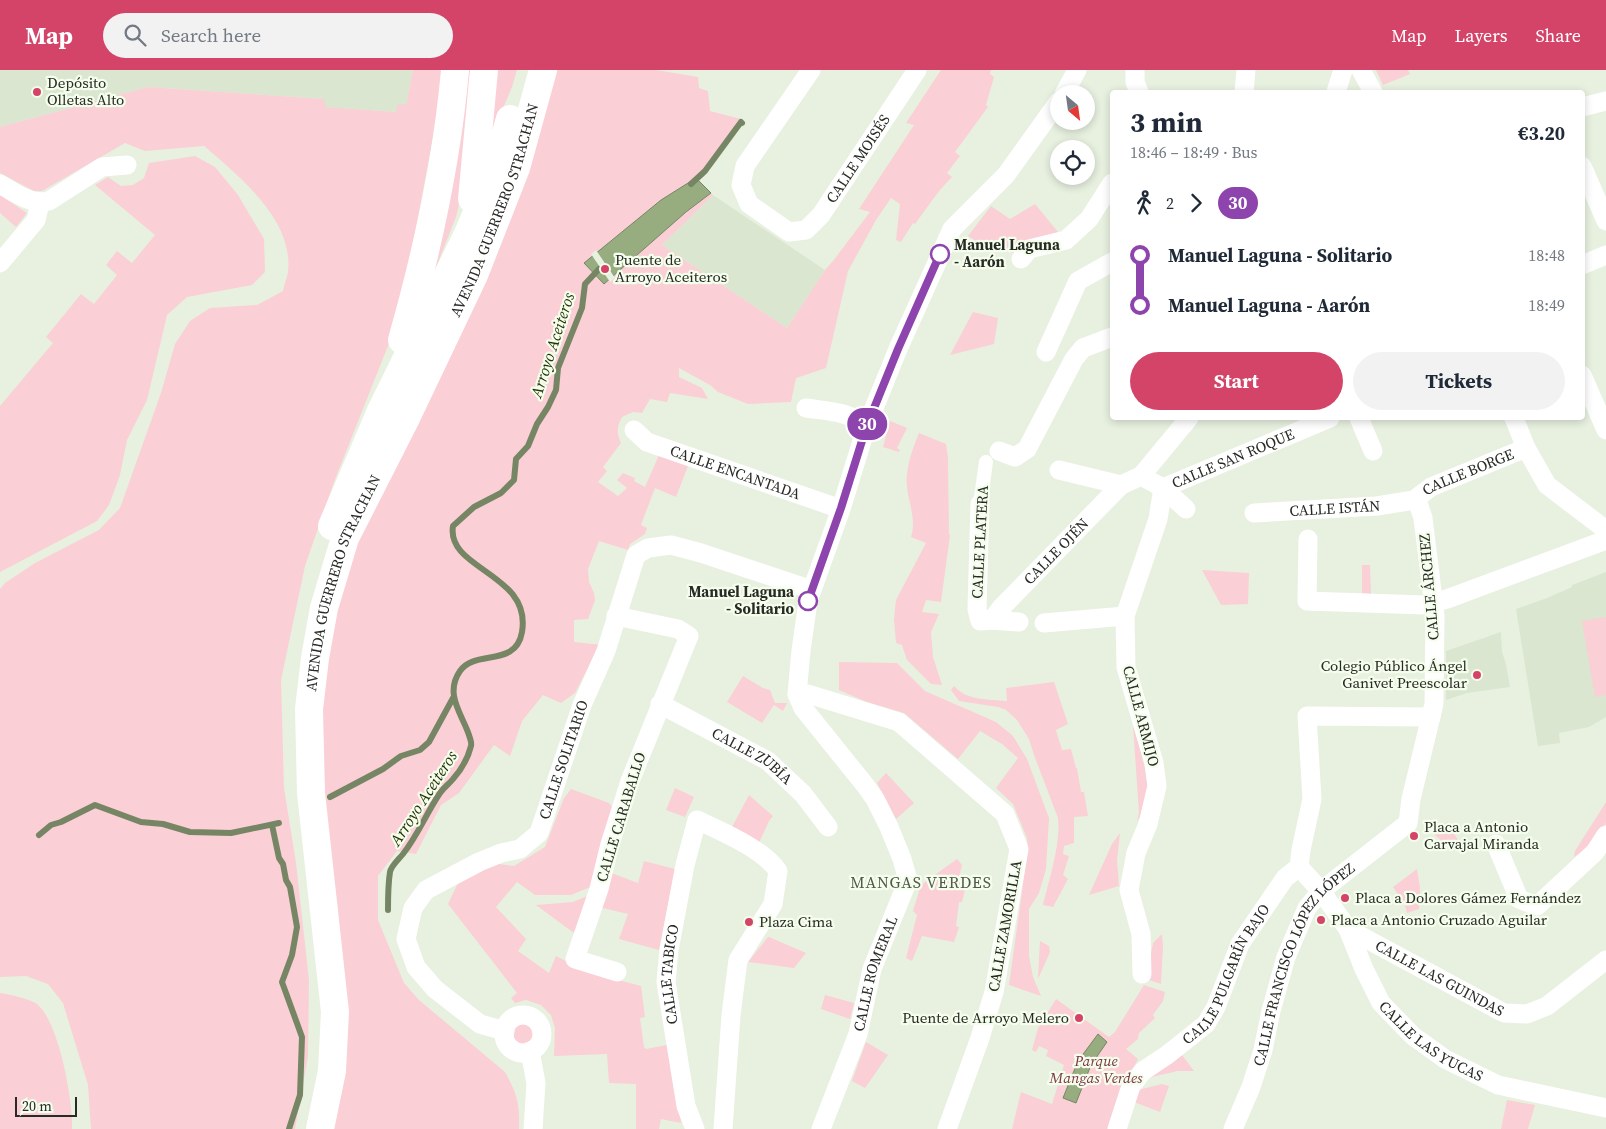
<!DOCTYPE html>
<html lang="en">
<head>
<meta charset="utf-8">
<style>
  :root { --surface:#fff; --page:#f2f2f3; --text:#1f2937; --muted:#747a83; --accent:#d34468 }
  body { margin:0; font-family:"Source Serif 4",serif; background:var(--page); color:var(--text); height:100vh; display:flex; flex-direction:column; font-size:19px; white-space:nowrap }
  * { box-sizing:border-box; margin:0 }
  p { font-size:16px; color:var(--muted) }
  .icon { flex:none; width:28px; height:28px; fill:none; stroke:currentColor; stroke-width:2; stroke-linecap:round; stroke-linejoin:round }
  .map { position:relative; flex:1; overflow:hidden }
  .side { position:absolute; left:1110px; top:20px; width:475px; height:330px; display:flex; flex-direction:column; background:var(--surface); border-radius:5px; box-shadow:0 2px 8px #0003 }
  .side>* { flex:none }
  .badge { padding:0 10px; border-radius:16px; font-size:18px; line-height:32px }
  .needle { width:32px; rotate:151deg }
  .buttons { position:absolute; left:1050px; top:15px; display:grid; gap:10px }
  .buttons a { display:grid; place-items:center; width:45px; height:45px; border-radius:50%; background:var(--surface); box-shadow:0 2px 8px #0003; font-size:25px }
  .scale { position:absolute; left:15px; bottom:12px; width:62px; box-sizing:border-box; padding-left:5px; border:2px solid #282b25; border-top:0; font-size:14px; line-height:18px; white-space:nowrap; color:#282b25; -webkit-text-stroke:4px #f5feed; paint-order:stroke }
  .map>.badge { position:absolute; translate:-50% -50%; box-shadow:0 0 0 2px #fff }
  .legs { display:flex; align-items:center; gap:8px; height:55px; padding:0 20px; font-size:16px }
  .legs p { margin-inline-start:auto }
  .summary { display:flex; align-items:center; justify-content:space-between; height:85px; padding:0 20px }
  h1 { font-size:28px; font-weight:700; line-height:38px }
  .cta { display:flex; gap:10px; margin-top:auto; padding:10px 20px }
  .cta a { flex:1; height:58px; border-radius:30px; background:var(--accent); color:#fff; font-size:20px; font-weight:700; line-height:58px; text-align:center }
  .cta a+a { background:var(--page); color:var(--text) }
  ul { padding:0 20px; list-style:none }
  li { display:flex; align-items:center; gap:18px; height:50px; font-size:19px }
  li i { display:grid; place-items:center; width:8px; height:100%; margin:0 6px; background:currentColor }
  li i::after { content:''; width:12px; height:12px; margin:-6px; border:4px solid; border-radius:50%; background:var(--surface) }
  li p { margin-inline-start:auto }
  li:first-child i { background:linear-gradient(#0000 50%,currentColor 0) }
  li:last-child i { background:linear-gradient(currentColor 50%,#0000 0) }
  header { display:flex; align-items:center; gap:30px; box-sizing:border-box; height:70px; padding:0 25px; background:var(--accent); color:#fff }
  header strong { font-size:24px }
  nav { display:flex; gap:28px; margin-inline-start:auto; font-size:18px }
  .search { width:350px; height:45px; background:var(--page); display:flex; align-items:center; gap:12px; box-sizing:border-box; padding:0 18px; border-radius:28px; color:var(--muted); font-size:19px }
  .map>svg:first-child { display:block }
  .built { fill:#dae6cf }
  .green { fill:#facfd5 }
  .water { fill:#97ad80; stroke:#768665 }
  .pier { fill:#e8f1e0 }
  .lines { fill:none; stroke-linecap:round; stroke-linejoin:round }
  .stream { stroke:#768665; stroke-width:6 }
  .pedestrian { stroke:#fff; stroke-width:14 }
  .minor { stroke:#fff; stroke-width:19 }
  .primary { stroke:#fff; stroke-width:28 }
  .line-1-casing { stroke:#fff; stroke-width:11 }
  .line-1 { stroke:#8e44ad; stroke-width:8 }
  .poi-dot { fill:#d34468; stroke:#f5feed; stroke-width:2 }
  .stop-1-dot { fill:#fff; stroke:#8e44ad; stroke-width:2.5 }
  .labels { text-anchor:middle; stroke-width:4.5; stroke-linejoin:round; paint-order:stroke }
  .poi-label { font-size:15px; fill:#282b25; stroke:#f5feed; text-anchor:start }
  .street-label { font-size:15px; fill:#282b25; stroke:#f5feed }
  .stop-label { font-size:15px; font-weight:bold; fill:#282b25; stroke:#f5feed; text-anchor:start }
  .park-label { font-size:15px; font-style:italic; fill:#7b3644; stroke:#f5feed }
  .water-label { font-size:16px; font-style:italic; fill:#213401; stroke:#f5feed }
  .neighbourhood-label { font-size:16px; letter-spacing:1px; fill:#52594b; stroke:#f5feed }
</style>
</head>
<body>
<header>
<strong>Map</strong>
<div class="search"><svg class="icon" aria-label="search" viewBox="0 0 24 24"><circle cx="10" cy="10" r="6"/><path d="M15 15l6 6"/></svg>Search here</div>
<nav><a>Map</a><a>Layers</a><a>Share</a></nav>
</header>
<div class="map">
<svg width="1606" height="1059" viewBox="0 0 1606 1059">
  <rect width="100%" height="100%" fill="#e8f1e0"/>
  <g class="built">
    <path d="M0,0h413l-7,35 -9,7 -73,-5v-8l-176,-12 -148,40z"/>
    <path d="M713,125l112,75 -38,58 -125,-83z"/>
    <path d="M1606,502v145l-17,10 -30,6 1,10 -22,3 -22,-137 31,-11 25,-11v-2z"/>
    <path d="M1501,562l1,20 4,12 4,23 -43,6 -21,7v-49z"/>
  </g>
  <g class="green">
    <path d="M413,0h30l-4,36 -40,212 -65,164 -29,84 -24,114 3,108 12,75 13,117 -1,76 -13,73h-204l-3,-44 -25,-82 -15,-19 -22,-8 -26,1v-388l5,-6 30,-20 64,-33 21,-22 41,-115 14,-49 15,-23 20,-13 47,-3 26,-14c1,-6 4,-13 5,-19 6,-52 -48,-95 -84,-126l-59,5 -20,-8 -83,48h-8l-34,-18v-46l148,-40 176,12 1,8 71,5 2,-8 8,1z"/>
    <path d="M466,0h8l-10,113 -8,34 -29,73z"/>
    <path d="M493,0h24l-5,17 -24,56z"/>
    <path d="M554,0h102l42,7 1,11 9,3 2,20 31,8 -37,51 -8,8 -35,22 -77,63 20,21 82,-72 25,-19 2,2 -51,50 125,83 38,-58 8,-9 37,-49 -11,-3 55,-84 -8,-2 35,-53h50l-1,4 4,3 -8,28 2,2 -33,45 5,4 -13,17 5,4 -13,14 -24,33 -2,-1 -12,19 -5,-2 4,-36 -9,-6 -15,22 -28,51 -22,97 -30,10 -5,24 -43,2 -30,-12 -8,-7 -31,-17v9l23,11 6,11 -38,-6 -3,9 -17,-3 -8,14 -9,-1 -11,5c-5,10 -6,15 -1,26l-18,24 4,4 -9,11 20,14 9,-8 -10,-8 6,-7 12,5 -1,3 11,6 14,-32 29,11 -12,31 -21,-9 -14,37 6,3 -2,6 -15,10 -2,6 -29,-9 -11,28 1,13 5,11 1,7 -7,19 -14,1v22l28,3 -5,5 -22,43 -14,10 -18,-8 -21,26 -12,35 -16,-11 -35,48 -18,12 -25,49 -19,-3 -19,25v44l26,63 15,17 86,72c12,22 15,32 14,57h-187l13,-106 -7,-112 -17,-133 -2,-57 22,-151z"/>
    <path d="M1376,0h32l2,4 -27,11z"/>
    <path d="M195,86l20,11 23,28 26,44 1,33 -13,13 -65,12 -20,18 -20,85 -20,40 -7,35 -11,30 -12,16 -97,51v-166l53,-63 -7,-6 35,-43 13,10 23,-29 -11,-10 11,-14 15,12 23,-28 -60,-50 13,-8 13,9 12,-1 11,-7 5,-15z"/>
    <path d="M0,125l27,18 -11,14 -16,-14z"/>
    <path d="M1035,134l23,28 -30,12 -14,10 -21,-11 -4,6 -21,-13 23,-30 19,13z"/>
    <path d="M973,242l25,6 -4,26 -44,11z"/>
    <path d="M890,351l17,7 -10,20 3,2 -1,2 -16,-5z"/>
    <path d="M919,363l27,11 2,14 1,77h1l-9,67 -15,-2 -4,12 17,2 -8,18 2,25 9,28 -11,-1 -24,-24 -5,-15 -6,-2 -2,-24 2,-19 30,-57 -15,-6c7,-21 -7,-42 -4,-63 2,-16 6,-26 12,-41z"/>
    <path d="M1362,495h8l1,29 -9,-1z"/>
    <path d="M1202,500l47,3 -1,31 -27,1z"/>
    <path d="M1606,547v78l-11,2 -13,-76z"/>
    <path d="M839,592l58,1 28,28 71,31 17,14 14,23 22,59 -3,51 -7,24 -10,16v47l4,21 8,19 -32,-11 19,-136 -1,-11 -14,-34 -17,-16 22,-30 -16,-14 -22,-13 -22,28 -54,-46 -37,-11 -28,-12z"/>
    <path d="M743,606l20,12 7,2 5,13h12l-4,8 -9,-6 -12,18 -35,-21z"/>
    <path d="M1054,612l14,42 -12,6 6,20 9,-1 5,19h1l4,24h3l4,24 -14,1v26l-10,3 -1,8 6,2 -6,19 5,4 -15,28 -10,-2c6,-25 18,-62 15,-87l-24,-63 -5,-16 -12,-19 -11,-10 -8,-3 -39,-6 -8,-11 3,-4c13,15 34,13 53,15l-1,-13z"/>
    <path d="M1133,655c8,30 25,69 4,96l2,-8z"/>
    <path d="M886,703l28,30 -18,16 -19,-36z"/>
    <path d="M675,718l19,9 -9,20 -19,-7z"/>
    <path d="M571,719l38,14 5,6 -19,76 -24,10h-36l-18,-13 -21,25 30,32 -8,12 31,22 7,-17 31,16 54,14 4,31 -5,1 4,29 2,2 26,-5 9,79 -20,-4 -2,10h-23v-45l-27,-1 -2,-29 -53,2 1,-28 -4,-13 -10,-10 -15,-5 -11,3 -4,-5 6,-5 -69,-89 10,-21 24,-16 6,1 11,-4 15,2 31,-19 19,-49z"/>
    <path d="M749,725l24,21 -4,5 -10,22 -27,-16z"/>
    <path d="M1606,732c0,6 0,13 0,20 -2,16 -20,27 -32,35l1,-6z"/>
    <path d="M1448,752l14,26 -8,3 -24,-20z"/>
    <path d="M1120,763l-3,27 2,26 -30,9 23,-51z"/>
    <path d="M957,789l5,6 -4,16 3,1v3l5,1 -4,16h-3l-3,24 3,1 -5,15 -32,-6 -10,25 -6,-3 11,-43 -4,-4 8,-26z"/>
    <path d="M644,791l31,8 -16,81 -40,-11 9,-25 -29,-7 7,-36 32,12z"/>
    <path d="M1417,799l3,19 -1,21 -12,4 -2,-8 -12,-18z"/>
    <path d="M592,824l-18,39 -38,-28 37,-3z"/>
    <path d="M1162,864l1,13 -2,37 -15,-5 7,-36z"/>
    <path d="M768,867h1l37,16 -12,15 -46,-6z"/>
    <path d="M1040,871l9,5 1,6 -12,27z"/>
    <path d="M1144,915l21,7 -2,9 -10,14 2,3 -16,15 -1,6 -12,10 12,10 -14,28 -13,42h-99l9,-37 31,12 12,-39 -18,-9 2,-6 -9,-4 -3,6 -4,-2 6,-22 18,-29 53,38 6,-5z"/>
    <path d="M0,923c8,1 30,6 37,11 22,18 36,97 35,125h-72z"/>
    <path d="M825,925l29,8 -4,16 -29,-10z"/>
    <circle cx="524" cy="964" r="12"/>
    <path d="M866,972l22,13 -23,33 -13,-7z"/>
    <path d="M1182,985l12,16h-16l-31,7z"/>
    <path d="M1162,1014l7,2 -9,26 -26,-10 4,-12z"/>
    <path d="M1507,1030l28,5 -7,24h-27z"/>
  </g>
  <g class="water">
    <path d="M696,108l15,15 -25,19 -82,72 -20,-21 77,-63z"/>
    <path d="M1098,964l9,8 -16,23 -15,38 -13,-5 15,-37z"/>
  </g>
  <path class="pier" d="M596,180l19,28 -5,4 -19,-28z"/>
  <g class="lines">
    <g class="stream">
      <path d="M691,114l14,-13 36,-49 1,1"/>
      <path d="M330,727l53,-28 18,-13 19,-6 9,-8 24,-44"/>
      <path d="M272,755l7,33 4,6 3,16 4,7 7,40 -5,28 -10,27 20,55 -2,58 -11,34"/>
      <path d="M39,765l12,-10 10,-3 34,-17 46,17 22,2 27,8 41,1 48,-10"/>
      <path d="M388,840c0,-12 0,-26 2,-38 1,-6 9,-13 13,-18 15,-19 24,-42 37,-61 4,-6 9,-9 13,-14 8,-9 15,-21 18,-33 1,-4 -1,-7 -2,-11 -7,-21 -25,-41 -9,-64 15,-22 56,-3 62,-39 10,-59 -76,-62 -69,-106l21,-19 27,-14 13,-13 2,-21 12,-13 9,-22 11,-17 8,-17 2,-22 24,-60 3,-24 14,-15"/>
    </g>
    <path class="pedestrian" d="M980,434l6,-42"/>
    <g class="minor">
      <path id="s1" d="M811,0l-66,96 -4,19 8,19 40,28 17,-2 15,-15 96,-145"/>
      <path d="M1135,0v12l4,10"/>
      <path d="M1361,0l12,22"/>
      <path d="M1244,22l2,-22"/>
      <path d="M1336,22l7,-22"/>
      <path d="M1064,24l13,-24"/>
      <path d="M1582,37l24,-6"/>
      <path d="M1582,96l24,55"/>
      <path d="M0,114c15,9 31,21 49,17l53,-34 25,-2"/>
      <path d="M1021,189l8,-10 37,-9 23,-21 23,-36"/>
      <path d="M0,193l36,-43 4,-17"/>
      <path d="M1582,195l24,-10"/>
      <path d="M1046,282l32,-71 34,-19"/>
      <path d="M1582,305l24,55"/>
      <path d="M806,338c20,3 46,3 60,20"/>
      <path d="M1359,348l14,33"/>
      <path d="M1514,348l12,30 21,37 59,45"/>
      <path id="s2" d="M634,360l13,12 194,67"/>
      <path d="M999,381l16,6 12,-8 47,-90 9,-11 29,-11"/>
      <path d="M1059,400l62,15 20,-9 22,12 23,21"/>
      <path d="M1141,406l48,-58"/>
      <path id="s3" d="M1163,418l167,-70"/>
      <path d="M980,434l-3,105 3,12 12,-1 27,2"/>
      <path id="s4" d="M1254,443l123,-7 37,-6 17,-13 95,-39"/>
      <path d="M1308,469l-1,62 118,4 22,-6 159,-59"/>
      <path d="M616,546l62,13 11,7 -59,145 -20,63 -11,45 -24,70 42,13"/>
      <path id="s5" d="M992,550l9,-12 120,-123"/>
      <path d="M1044,553l81,-7"/>
      <path d="M797,624h11l91,28 106,92 14,35 -25,143 -14,46 -33,91"/>
      <path id="s6" d="M660,634l108,57 35,33 25,33"/>
      <path d="M1496,774l23,55 18,7 58,-54 11,-17"/>
      <path id="s7" d="M1299,797l22,24 27,38 16,40 17,34 32,33 32,23 53,26 108,23"/>
      <path id="s8" d="M1348,859l156,84 23,1 20,-8 59,-46"/>
      <path d="M1142,904l-1,-40 -12,-44 7,-37 12,-29 9,-38 -3,-23 -28,-96 -1,-51 33,-97 5,-31"/>
      <circle cx="523" cy="964" r="19"/>
      <path id="s9" d="M505,961l-25,-7 -45,-35 -19,-22 -10,-28 7,-31 13,-18 53,-28 22,-9 19,-4 19,-16 43,-128 24,-54 30,-96 12,-7 23,-3 30,8 111,37"/>
      <path d="M530,981l6,32 -3,46"/>
      <path id="s10" d="M695,1059l-9,-23 -20,-124 3,-32 16,-85 12,-45c24,11 66,29 81,51l-5,33 -35,56 -7,55 -8,114"/>
      <path id="s11" d="M821,1059l37,-95 14,-65 36,-89 -6,-21 -13,-32 -14,-28 -10,-14 -62,-77 -6,-14 4,-43 7,-50 33,-92 25,-81 32,-79 54,-120 54,-54 53,-74"/>
      <path id="s12" d="M1117,1059l14,-43 12,-15 24,-16 39,-31 10,-17 24,-63 45,-66 14,-11 2,-17 11,-51 -5,-83 124,1"/>
      <path id="s13" d="M1233,1059l18,-42 12,-37 8,-39 15,-54 21,-49 14,-17 87,-68 3,-24 23,-95 1,-88 -12,-98 -4,-12 -5,-6"/>
    </g>
    <g class="primary">
      <path d="M472,129l12,-129"/>
      <path d="M402,270c25,-88 45,-178 53,-270"/>
      <path d="M332,456l49,-115 87,-177 29,-70 13,-45"/>
      <path id="s14" d="M320,1059l12,-58 3,-59 -24,-219 -2,-84 6,-51 9,-50 21,-70 60,-118 69,-145 42,-107 27,-98"/>
    </g>
  </g>
  <g class="lines">
    <g class="line-1-casing">
      <path id="line-1" d="M808,531l33,-93 25,-80 32,-79 42,-95"/>
    </g>
    <use href="#line-1" class="line-1"/>
  </g>
  <g class="poi-dot">
    <circle cx="37" cy="22" r="5"/>
    <circle cx="605" cy="199" r="5"/>
    <circle cx="1477" cy="605" r="5"/>
    <circle cx="1414" cy="766" r="5"/>
    <circle cx="1345" cy="828" r="5"/>
    <circle cx="1321" cy="850" r="5"/>
    <circle cx="749" cy="852" r="5"/>
    <circle cx="1079" cy="948" r="5"/>
  </g>
  <g class="stop-1-dot">
    <circle cx="940" cy="184" r="9"/>
    <circle cx="808" cy="531" r="9"/>
  </g>
  <g class="labels">
    <g class="poi-label">
      <text x="47" y="18">Depósito<tspan x="47" dy="17">Olletas Alto</tspan></text>
      <text x="615" y="195">Puente de<tspan x="615" dy="17">Arroyo Aceiteros</tspan></text>
      <text x="1467" y="601" text-anchor="end">Colegio Público Ángel<tspan x="1467" dy="17">Ganivet Preescolar</tspan></text>
      <text x="1424" y="762">Placa a Antonio<tspan x="1424" dy="17">Carvajal Miranda</tspan></text>
      <text x="1355" y="833">Placa a Dolores Gámez Fernández</text>
      <text x="1331" y="855">Placa a Antonio Cruzado Aguilar</text>
      <text x="759" y="857">Plaza Cima</text>
      <text x="1069" y="953" text-anchor="end">Puente de Arroyo Melero</text>
    </g>
    <g class="street-label">
      <text dy="5" stroke="none"><textPath href="#s1" startOffset="311">CALLE MOISÉS</textPath></text>
      <text dy="5" stroke="none"><textPath href="#s14" startOffset="959">AVENIDA GUERRERO STRACHAN</textPath></text>
      <text dy="5" stroke="none"><textPath href="#s3" startOffset="76">CALLE SAN ROQUE</textPath></text>
      <text dy="5" stroke="none"><textPath href="#s2" startOffset="111">CALLE ENCANTADA</textPath></text>
      <text dy="5" stroke="none"><textPath href="#s4" startOffset="222">CALLE BORGE</textPath></text>
      <text dy="5" stroke="none"><textPath href="#s4" startOffset="81">CALLE ISTÁN</textPath></text>
      <text transform="translate(980 472) rotate(-87)" y="5">CALLE PLATERA</text>
      <text dy="5" stroke="none"><textPath href="#s5" startOffset="94">CALLE OJÉN</textPath></text>
      <text dy="5" stroke="none"><textPath href="#s14" startOffset="554">AVENIDA GUERRERO STRACHAN</textPath></text>
      <text transform="translate(1429 517) rotate(-95)" y="5">CALLE ÁRCHEZ</text>
      <text transform="translate(1141 646) rotate(75)" y="5">CALLE ARMIJO</text>
      <text dy="5" stroke="none"><textPath href="#s6" startOffset="106">CALLE ZUBÍA</textPath></text>
      <text dy="5" stroke="none"><textPath href="#s9" startOffset="401">CALLE SOLITARIO</textPath></text>
      <text transform="translate(621 747) rotate(-73)" y="5">CALLE CARABALLO</text>
      <text transform="translate(1005 856) rotate(-80)" y="5">CALLE ZAMORILLA</text>
      <text dy="5" stroke="none"><textPath href="#s13" startOffset="182">CALLE FRANCISCO LÓPEZ LÓPEZ</textPath></text>
      <text dy="5" stroke="none"><textPath href="#s12" startOffset="196">CALLE PULGARÍN BAJO</textPath></text>
      <text dy="5" stroke="none"><textPath href="#s11" startOffset="165">CALLE ROMERAL</textPath></text>
      <text dy="5" stroke="none"><textPath href="#s10" startOffset="158">CALLE TABICO</textPath></text>
      <text dy="5" stroke="none"><textPath href="#s8" startOffset="104">CALLE LAS GUINDAS</textPath></text>
      <text dy="5" stroke="none"><textPath href="#s7" startOffset="224">CALLE LAS YUCAS</textPath></text>
    </g>
    <g class="stop-label">
      <text x="954" y="180">Manuel Laguna<tspan x="954" dy="17">- Aarón</tspan></text>
      <text x="794" y="527" text-anchor="end">Manuel Laguna<tspan x="794" dy="17">- Solitario</tspan></text>
    </g>
    <g class="park-label">
      <text x="1096" y="996">Parque<tspan x="1096" dy="17">Mangas Verdes</tspan></text>
    </g>
    <g class="water-label">
      <text transform="translate(552 275) rotate(-72)" y="6">Arroyo Aceiteros</text>
      <text transform="translate(423 728) rotate(-57)" y="6">Arroyo Aceiteros</text>
    </g>
    <g class="neighbourhood-label">
      <text x="921" y="818">MANGAS VERDES</text>
    </g>
  </g>
</svg>
<div class="buttons">
<a><svg class="needle" viewBox="-14 -14 28 28"><path d="M0-13l5 13h-10z" fill="#e53935"/><path d="M0 13l5-13h-10z" fill="#747a83"/></svg></a>
<a><svg class="icon" aria-label="locate" viewBox="0 0 24 24"><circle cx="12" cy="12" r="6"/><path d="M12 2v4M12 18v4M2 12h4M18 12h4"/></svg></a>
</div>
<div class="scale">20 m</div>
<b class="badge" style="left:867px;top:354px;background:#8e44ad;color:#fff">30</b>
<section class="side">
<div class="summary"><div><h1>3 min</h1><p>18:46 – 18:49 · Bus</p></div><b>€3.20</b></div>
<div class="legs"><svg class="icon" aria-label="walk" viewBox="0 0 24 24"><circle cx="13" cy="4" r="2"/><path d="M13 8l-2 6 4 7M11 14l-3 7M7 12l3-4h3l4 4"/></svg>2<svg class="icon" aria-label="forward" viewBox="0 0 24 24"><path d="M9 5l7 7-7 7"/></svg><b class="badge" style="background:#8e44ad;color:#fff">30</b></div>
<ul>
<li><i style="color:#8e44ad"></i><b>Manuel Laguna - Solitario</b><p>18:48</p></li>
<li><i style="color:#8e44ad"></i><b>Manuel Laguna - Aarón</b><p>18:49</p></li>
</ul>
<div class="cta"><a>Start</a><a>Tickets</a></div>
</section>
</div>
</body>
</html>
